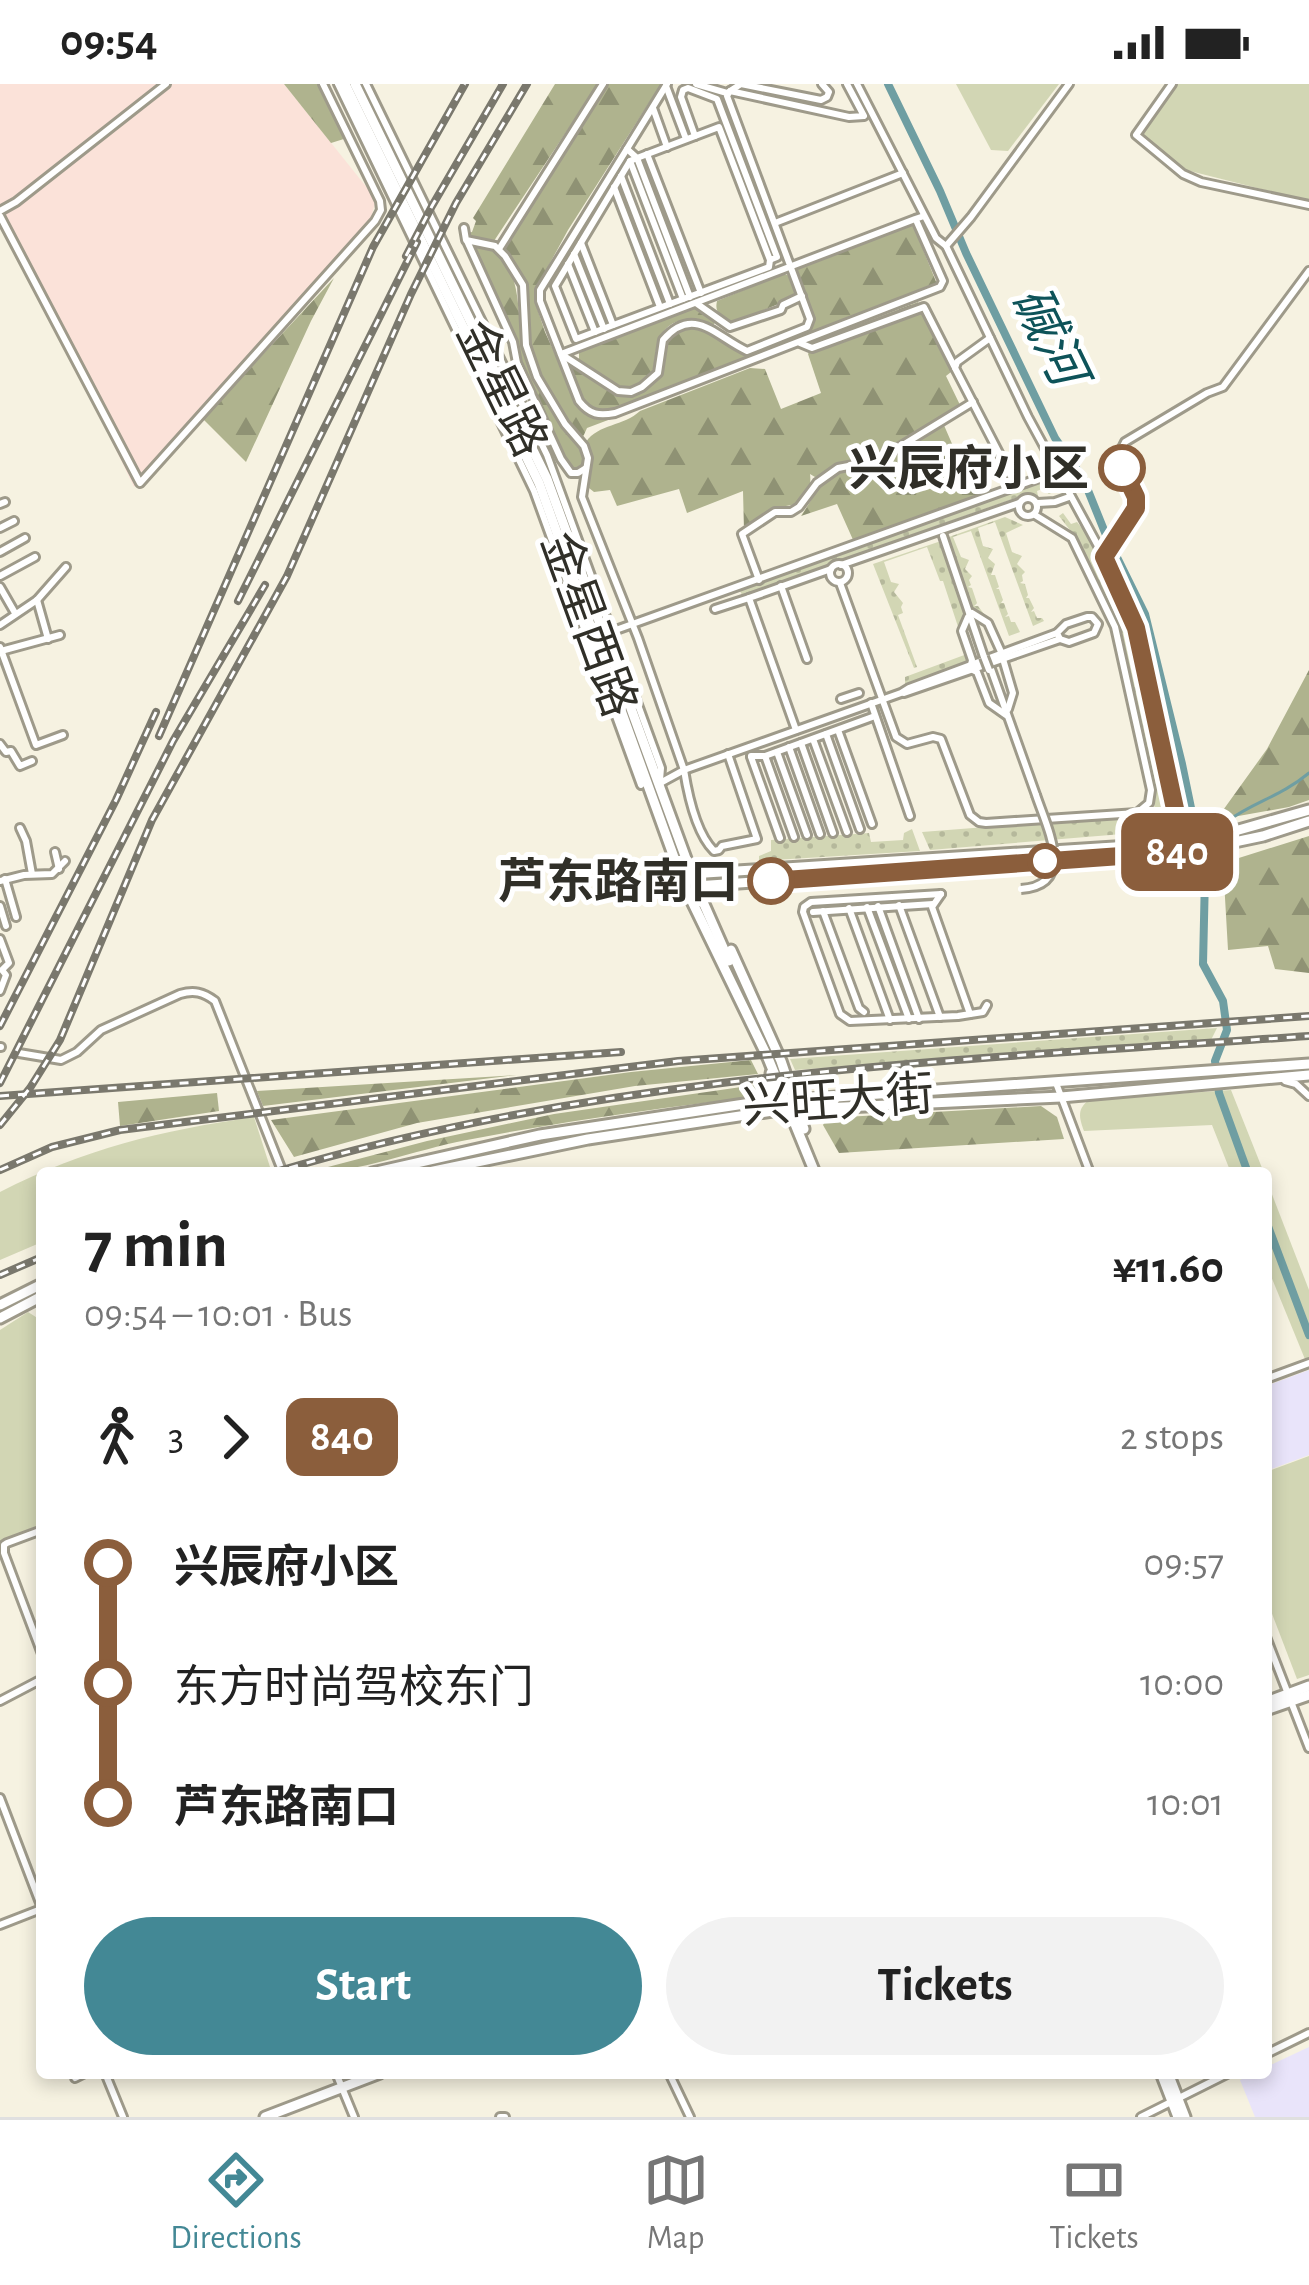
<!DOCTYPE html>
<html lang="en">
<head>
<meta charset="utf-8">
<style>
  :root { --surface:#fff; --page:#f2f2f2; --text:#222; --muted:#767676; --line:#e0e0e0; --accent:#438895 }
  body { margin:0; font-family:"Alegreya Sans","Noto Sans SC",sans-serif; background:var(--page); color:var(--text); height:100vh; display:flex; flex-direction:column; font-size:45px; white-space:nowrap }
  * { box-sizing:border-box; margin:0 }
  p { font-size:39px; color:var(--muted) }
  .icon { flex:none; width:66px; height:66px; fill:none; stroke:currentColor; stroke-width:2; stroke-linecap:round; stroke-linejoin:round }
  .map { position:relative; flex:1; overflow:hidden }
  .side { position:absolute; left:36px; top:1083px; width:1236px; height:912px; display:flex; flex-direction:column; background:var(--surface); border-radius:12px; box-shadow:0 6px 18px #0003 }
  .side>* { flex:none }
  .badge { padding:0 24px; border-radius:18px; font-size:42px; line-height:78px }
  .map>.badge { position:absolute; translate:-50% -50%; box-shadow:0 0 0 6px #fff }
  .legs { display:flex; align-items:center; gap:18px; height:132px; padding:0 48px; font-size:39px }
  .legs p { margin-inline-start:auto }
  .summary { display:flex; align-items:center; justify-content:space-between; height:204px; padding:0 48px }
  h1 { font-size:66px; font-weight:700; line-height:90px }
  .primary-button { display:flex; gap:24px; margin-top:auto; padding:24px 48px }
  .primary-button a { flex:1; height:138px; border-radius:72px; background:var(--accent); color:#fff; font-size:48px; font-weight:700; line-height:138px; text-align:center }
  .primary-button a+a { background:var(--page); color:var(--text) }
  ul { padding:0 48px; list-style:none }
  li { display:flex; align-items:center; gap:42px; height:120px; font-size:45px }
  li i { display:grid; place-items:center; width:18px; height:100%; margin:0 15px; background:currentColor }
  li i::after { content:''; width:30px; height:30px; margin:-15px; border:9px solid; border-radius:50%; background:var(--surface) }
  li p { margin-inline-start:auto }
  li:first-child i { background:linear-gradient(#0000 50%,currentColor 0) }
  li:last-child i { background:linear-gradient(currentColor 50%,#0000 0) }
  .status { display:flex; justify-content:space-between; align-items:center; height:84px; padding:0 60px; background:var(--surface); direction:ltr }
  .status svg { height:33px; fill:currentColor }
  .tabs { display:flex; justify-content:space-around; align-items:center; height:168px; border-top:3px solid var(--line); background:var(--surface); font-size:33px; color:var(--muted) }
  .tabs a { display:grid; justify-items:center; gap:6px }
  .tabs .active { color:var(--accent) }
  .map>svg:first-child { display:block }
  .commercial { fill:#fbe2d9 }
  .education { fill:#e9e4fa }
  .grass { fill:url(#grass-dots) }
  .forest { fill:url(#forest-firs) }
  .green { fill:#d2d6b4 }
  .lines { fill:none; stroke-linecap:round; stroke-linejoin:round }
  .stream { stroke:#6f9ea2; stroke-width:3 }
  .river { stroke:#6f9ea2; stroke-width:8 }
  .minor-casing { stroke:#9e9a8a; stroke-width:12 }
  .major-casing { stroke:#9e9a8a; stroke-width:15 }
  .minor { stroke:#fff; stroke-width:6 }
  .major { stroke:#fff; stroke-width:9 }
  .rail-casing { stroke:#7a786d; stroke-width:8 }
  .rail { stroke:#fff; stroke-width:3; stroke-dasharray:9; stroke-linecap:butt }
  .minor-bridge-casing { stroke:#9e9a8a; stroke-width:12; stroke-linecap:butt }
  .minor-bridge { stroke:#fff; stroke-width:6 }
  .line-1-casing { stroke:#fff; stroke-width:27 }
  .line-1 { stroke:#8b5e3c; stroke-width:18 }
  .stop-1-dot { fill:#fff; stroke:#8b5e3c; stroke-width:6 }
  .labels { text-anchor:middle; stroke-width:10; stroke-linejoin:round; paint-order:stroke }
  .street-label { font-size:48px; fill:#302f28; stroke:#fff }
  .stop-label { font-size:48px; font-weight:bold; fill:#302f28; stroke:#fff; text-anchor:end }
  .water-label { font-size:51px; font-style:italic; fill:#0e5359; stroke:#fff }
</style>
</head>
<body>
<div class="status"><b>09:54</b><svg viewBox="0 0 49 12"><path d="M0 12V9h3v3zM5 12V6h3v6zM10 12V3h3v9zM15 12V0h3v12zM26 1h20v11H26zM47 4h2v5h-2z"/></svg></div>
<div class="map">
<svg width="1309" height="2033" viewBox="0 0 1309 2033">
  <defs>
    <pattern id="grass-dots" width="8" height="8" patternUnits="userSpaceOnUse" patternTransform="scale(3)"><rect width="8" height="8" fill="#d2d6b4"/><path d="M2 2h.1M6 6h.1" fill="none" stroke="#b5b89b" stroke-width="1.8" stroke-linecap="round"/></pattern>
    <pattern id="forest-firs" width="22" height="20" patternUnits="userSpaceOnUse" patternTransform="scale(3)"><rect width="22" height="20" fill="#afb38e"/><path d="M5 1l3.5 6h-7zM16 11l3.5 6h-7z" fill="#8f9274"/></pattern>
  </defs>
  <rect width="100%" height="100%" fill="#f6f2e1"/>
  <path class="commercial" d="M0,0h284l92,115 -5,19 -237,269 -134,-276z"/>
  <g class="education">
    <path d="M1309,1286v85l-43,16v-85z"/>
    <path d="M1309,1963v70h-54l-15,-37 14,-7h12v-6z"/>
  </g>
  <g class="grass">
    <path d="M1045,394h12l3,8 -2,4 -9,4 -7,-5 -5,2 1,5 -11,-2 -184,65h-8l-7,6 -86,30 -2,-4z"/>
    <path d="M1063,429l8,11 6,-2 9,11 49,106 36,175v16l-241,20 -8,-18 232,-18 1,-20 -36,-165 -46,-95 -14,-18z"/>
    <path d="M1005,433l18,8 -17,8 6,19 10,4 -5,8 8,8 -3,3 1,6 -3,2 5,1 3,11 -2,3h3l5,10 -3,4 3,-1 3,7h5l2,3 -11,5 -38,-104 -17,6 5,18 10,3 -5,9 7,6 -4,11h4l4,12 -3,2h3l4,11 -2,3h3l4,11 -3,3 4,-1 2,6h4l5,10 -11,4 -38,-105 -18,6 8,20 8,3 -4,9 7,7 -3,4 2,5 -3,2 4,1 5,15 -3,3h4l9,12 -14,-8 -25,-70 1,-3z"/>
    <path d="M941,457l25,71 -6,18 10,32 -65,25v-10l62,-23 -24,-73h-3l-13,-34 -43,15 7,20 8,2 -5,8 9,11 -2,4 2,6 -5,2 19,52 -3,1 -41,-104z"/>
    <path d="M912,745l8,22 -161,10v-5l12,-5v-11l98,-7 2,9 32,-2 1,-7z"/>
    <path d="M1217,944l-6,12 -416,30 -5,-11z"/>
  </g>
  <g class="forest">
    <path d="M284,0h36l27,54 -16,5z"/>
    <path d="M555,0h43l-104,157 -23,-1 -5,-4v-3l6,-1 4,-11 -3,-3z"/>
    <path d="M607,0h54l-93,146 -30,55 -2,20 9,27 36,79c20,12 32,1 51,0l-45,17 -4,9c-23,-26 -46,-56 -54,-90 -10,-42 6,-60 -26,-99z"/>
    <path d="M911,141l3,2 23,57 -325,127 -25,-3 -8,-14 -11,-31c14,7 26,20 40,27 17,9 41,3 51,-14 12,-19 -2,-49 34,-50 17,-1 34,20 50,27l66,-24 5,-13 -17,-44 2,-4z"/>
    <path d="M474,162c15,0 24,3 32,16 18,31 9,67 22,100 14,37 51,66 57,106l-8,4 -8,-3 -49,-107 -6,-24 -42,-89z"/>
    <path d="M783,190l8,2 7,20 -66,27c-10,-6 -18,-9 -15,-22z"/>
    <path d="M334,194l-23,43 -65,141 -43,-43z"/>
    <path d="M918,218l33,70 -5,4 15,31 -85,48 -42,11 -8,9 -11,2 -5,-3c3,22 -12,34 -33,32l-33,24 -1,-39 -56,22 -8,-24 -62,17 -7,-16 -16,2 -5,-4 2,-35 -5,-11c12,-18 38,-16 54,-31l110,-43 15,1 16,40 40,-16 -13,-39 7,-13z"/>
    <path d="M695,224l21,13 -4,6c-16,-11 -42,-11 -52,10 -6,11 -4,27 -9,39 -28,26 -47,2 -72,-16v-8z"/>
    <path d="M943,339l10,23 10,1 19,47 -128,48 -17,-38 -36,12 21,-33 20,-13 26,-5 22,-10z"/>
    <path d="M1309,586v130l-20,7 -73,13 51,-71z"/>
    <path d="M1309,752v137l-34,-4 -7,-23 -40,4 -5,-87z"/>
    <path d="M751,976l7,14 -123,12 -218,37 -123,34 -23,-37 360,-48z"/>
    <path d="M517,991l-254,31 -6,-15z"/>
    <path d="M762,1000l-3,12c-98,12 -195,25 -292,44 -54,10 -106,33 -162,33l122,-32 127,-27z"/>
    <path d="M217,1009l2,18 -99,15 -2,-24z"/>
    <path d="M1041,1022l16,11 7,22 -225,14 -16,-28 4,-7z"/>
  </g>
  <g class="green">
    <path d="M956,0h103l-51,67 -17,-1z"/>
    <path d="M1178,0h131v117l-123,-31 -45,-35z"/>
    <path d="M1231,1006l33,83h-33l-19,-48 -128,6c-5,-14 -7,-22 5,-31z"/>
    <path d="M254,1033l16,50 -23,6h-205v69l-42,18v-68c86,-44 160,-61 254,-75z"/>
    <path d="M1266,1095l43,111v79l-43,-105z"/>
    <path d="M28,1228l14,9v203l-42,17v-211z"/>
    <path d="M1309,1372v219l-12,4 -31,-81v-126z"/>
  </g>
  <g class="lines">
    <path class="stream" d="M1226,738c29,-21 54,-25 83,-49"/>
    <g class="river">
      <path d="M888,0l52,107 26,62 89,185 28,40 23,57 39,79 37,150 23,112 -2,88 20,37 4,29 -12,31 4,32 29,80"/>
      <path d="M1266,1137l43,114"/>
    </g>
    <g class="minor-casing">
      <g id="minor">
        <path d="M338,0l196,407 107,294"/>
        <path d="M366,0l181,371 114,313 -1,12"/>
        <path d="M667,0l-127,206v11l39,100c11,14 20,15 36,12l325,-126 3,-6 -27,-61"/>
        <path d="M696,0l31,9"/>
        <path d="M847,0l17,32 -15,1 -119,-26 -3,5 83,223 -3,8 -60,24c-31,-14 -53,-47 -84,-11l-5,33 -16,14 -11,5 -13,-1 -57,-37c118,-45 236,-90 354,-135l9,-3"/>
        <path d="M857,0l79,154 10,8 82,171 76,140 32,71 41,190v44"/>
        <path d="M1172,0l-36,51 47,39 18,8 108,23"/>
        <path d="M666,2l20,53"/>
        <path d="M730,7l11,-7 80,16 6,-3 2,-5 -7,-8"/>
        <path d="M653,24l14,39"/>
        <path d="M695,52l-14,-39 2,-7 5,-2 29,11 60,158 -5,2"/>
        <path d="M627,65l10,9 82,-31 51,133 -1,7 -193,72 -21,-53 75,-125 7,-3 53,139"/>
        <path d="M647,70l54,139"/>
        <path d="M630,77l53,138"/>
        <path d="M621,92l49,128"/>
        <path d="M614,103l46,120"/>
        <path d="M0,127l16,-9 150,-118"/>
        <path d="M0,132l140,267 235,-262 6,-11 -1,-9 -57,-117"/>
        <path d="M775,139l128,-50"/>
        <path d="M464,144l2,12 29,6 10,10 18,29 3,60 11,32 28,47 19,22 4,12 -6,39 56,141 46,132c4,25 12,63 30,81l5,-1 3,-4 35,-7 -29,-85"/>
        <path d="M467,157l46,101 4,21 44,96 10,14h7l8,-5"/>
        <path d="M581,159l32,82"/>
        <path d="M946,162l25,-29 98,-133"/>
        <path d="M499,165l104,-165"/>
        <path d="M574,170l30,75"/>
        <path d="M568,180l27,68"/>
        <path d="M696,219l34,24 51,-17 2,-5 19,-9"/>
        <path d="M990,254l-33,24 -2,6 61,118"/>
        <path d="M800,259l12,5 112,-41 31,61"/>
        <circle cx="1028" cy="423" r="9"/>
        <path d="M1038,419l17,-1 14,-5"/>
        <path d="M0,420l5,-2"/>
        <path d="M0,444l14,-7"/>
        <path d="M943,452l41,121"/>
        <path d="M0,468l25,-14"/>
        <path d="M1104,473l32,-49 1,-5 -19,-47 7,-14 82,-49 16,-6 86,-116"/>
        <circle cx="839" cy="489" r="9"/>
        <path d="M841,481l178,-62"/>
        <path d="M0,492l35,-19"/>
        <path d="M759,496l-17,-46 33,-22h16l8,-5 18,-24 21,-15 26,-5 24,-9 85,-52"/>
        <path d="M840,499l56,154 11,7 26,-7 8,2 29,76 9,7 7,1 151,-10 12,-10 2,-13 -36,-163 -43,-89 -37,-23"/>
        <path d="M781,502l26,73"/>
        <path d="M0,503l15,26"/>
        <path d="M37,516l11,39"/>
        <path d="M715,525l34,-11"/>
        <path d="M972,529l16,10 14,31"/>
        <path d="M968,533l-6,14 10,29 -1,5"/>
        <path d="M1087,533h5l6,7 -4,9 -25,9 -9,-3 -3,-6 9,-9z"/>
        <path d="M0,541l37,-25 29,-33"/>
        <path d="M613,547l443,-159"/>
        <path d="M0,563l36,98 27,-10"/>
        <path d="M1,567l59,-16"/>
        <path d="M1003,575l10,34 -5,16"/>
        <path d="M991,585l45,126"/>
        <path d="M973,586l4,2 12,31 17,12"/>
        <path d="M904,609l156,-54"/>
        <path d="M841,615l18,-6"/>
        <path d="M871,619l39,113"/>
        <path d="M796,646l-47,-132 82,-29"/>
        <path d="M838,646l34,94"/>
        <path d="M826,650l34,95"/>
        <path d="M813,655l34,93"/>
        <path d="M801,659l32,90"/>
        <path d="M0,660l6,8 5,-1 9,15 12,-5"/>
        <path d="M789,663l31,87"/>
        <path d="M777,668l30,83"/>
        <path d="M751,672h14l110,-40"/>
        <path d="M765,672l29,81"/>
        <path d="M751,673l29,81"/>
        <path d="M662,698l22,-12 217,-77 8,-5 148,-55"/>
        <path d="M20,744l6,13 6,33"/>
        <path d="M55,768l4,17"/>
        <path d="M5,795l11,38"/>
        <path d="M0,797l24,-6 28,-1 13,-13"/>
        <path d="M941,810l-130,8 -7,5 -1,5 37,102 10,7 108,-5 25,-4 4,-7"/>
        <path d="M941,810l-9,13 38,107"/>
        <path d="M899,821l41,112"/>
        <path d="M0,822l6,20"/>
        <path d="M878,822l41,113"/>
        <path d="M867,823l42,112"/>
        <path d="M849,824l41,112"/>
        <path d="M823,827l36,97 5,4"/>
        <path d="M813,828l120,-8"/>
        <path d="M0,855l9,24 -7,7 4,5 -6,16"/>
        <path d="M0,963h1"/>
        <path d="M19,969l42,7 16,-8 24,-22 79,-36c14,-4 23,-2 35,7l68,172"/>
        <path d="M1285,997l11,3 13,12"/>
        <path d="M1056,999l34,90"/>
        <path d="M1266,1295l43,-16"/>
        <path d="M42,1446l-35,13 -3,2v8l38,101"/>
        <path d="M1266,1553l43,111"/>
        <path d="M0,1617l42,-22"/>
        <path d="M0,1714l42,110"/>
        <path d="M0,1841l41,-16"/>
        <path d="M1266,1970l43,-21"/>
        <path d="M105,1989l18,44"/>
        <path d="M336,1989l18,44"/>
        <path d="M669,1989l21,44"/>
        <path d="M75,1994l10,-5"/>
        <path d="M500,2033h5"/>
        <path d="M1141,2033l88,-44"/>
      </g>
    </g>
    <g class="major-casing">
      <g id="major">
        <path d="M345,0l194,399 145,402 84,173 47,115"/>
        <path d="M355,0l192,395 149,407 33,75"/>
        <path d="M690,790l487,-31 30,-4 102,-29"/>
        <path d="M696,802l491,-34 76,-16 46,-15"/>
        <path d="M731,866l50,111 23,68"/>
        <path d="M756,1018l9,-4 7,-8 -1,-17"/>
        <path d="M372,1089l168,-38 211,-32 558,-39"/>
        <path d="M424,1089l164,-34 191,-29 282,-13 248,-22"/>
        <path d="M0,1221l42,-21"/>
        <path d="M0,1234l42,-22"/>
        <path d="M1266,1618l43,-16"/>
        <path d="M1266,1626l43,-15"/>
        <path d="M1161,1989l17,44"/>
        <path d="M1168,1989l17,44"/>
        <path d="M265,2033l115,-44"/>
      </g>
    </g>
    <use href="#minor" class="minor"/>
    <use href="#major" class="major"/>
    <g class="rail-casing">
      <g id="rail">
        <path d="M406,172l26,-50 71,-122"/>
        <path d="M238,517l179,-359"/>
        <path d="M159,652l214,-489 92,-163"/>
        <path d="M0,942l116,-226 40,-88"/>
        <path d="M0,999l173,-342 92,-156"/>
        <path d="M0,1012l621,-44"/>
        <path d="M0,1041l30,-37 30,-48 92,-220 135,-244 124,-282 45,-91 71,-119"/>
        <path d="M0,1086l52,-23 68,-17 558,-69 631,-45"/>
        <path d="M272,1089c337,-101 689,-113 1037,-137"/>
        <path d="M0,1191l42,-18"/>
      </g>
    </g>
    <use href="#rail" class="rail"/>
    <g class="minor-bridge-casing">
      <g id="minor-bridge">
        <path d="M984,573l5,13"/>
        <path d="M1021,805c56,-4 26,-61 15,-94"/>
      </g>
    </g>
    <use href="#minor-bridge" class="minor-bridge"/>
  </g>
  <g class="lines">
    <g class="line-1-casing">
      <path id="line-1" d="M771,797l406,-29v-34l-41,-190 -32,-71 32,-49v-11l-14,-29"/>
    </g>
    <use href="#line-1" class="line-1"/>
  </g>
  <g class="stop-1-dot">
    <circle cx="1122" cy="384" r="21"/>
    <circle cx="1045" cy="777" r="15"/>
    <circle cx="771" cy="797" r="21"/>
  </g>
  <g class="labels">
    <g class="street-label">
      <text transform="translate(503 304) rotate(64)" y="17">金星路</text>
      <text transform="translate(590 540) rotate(70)" y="17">金星西路</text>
      <text transform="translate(838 1015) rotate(-4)" y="17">兴旺大街</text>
    </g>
    <g class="stop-label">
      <text x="1089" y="401">兴辰府小区</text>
      <text x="738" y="814">芦东路南口</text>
    </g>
    <g class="water-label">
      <text transform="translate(1050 251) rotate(64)" y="18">碱河</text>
    </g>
  </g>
</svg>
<b class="badge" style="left:1177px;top:768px;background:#8b5e3c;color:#fff">840</b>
<section class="side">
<div class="summary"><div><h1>7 min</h1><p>09:54 – 10:01 · Bus</p></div><b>¥11.60</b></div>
<div class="legs"><svg class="icon" aria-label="walk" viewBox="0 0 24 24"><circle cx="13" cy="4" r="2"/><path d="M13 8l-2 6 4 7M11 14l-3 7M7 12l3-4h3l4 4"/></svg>3<svg class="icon" aria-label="forward" viewBox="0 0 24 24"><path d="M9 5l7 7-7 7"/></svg><b class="badge" style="background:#8b5e3c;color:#fff">840</b><p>2 stops</p></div>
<ul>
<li><i style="color:#8b5e3c"></i><b>兴辰府小区</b><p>09:57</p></li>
<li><i style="color:#8b5e3c"></i><span>东方时尚驾校东门</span><p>10:00</p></li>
<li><i style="color:#8b5e3c"></i><b>芦东路南口</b><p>10:01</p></li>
</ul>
<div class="primary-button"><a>Start</a><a>Tickets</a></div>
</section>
</div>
<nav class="tabs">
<a class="active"><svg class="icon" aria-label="directions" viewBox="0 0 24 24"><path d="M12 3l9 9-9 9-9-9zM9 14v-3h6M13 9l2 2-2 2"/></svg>Directions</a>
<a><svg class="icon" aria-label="map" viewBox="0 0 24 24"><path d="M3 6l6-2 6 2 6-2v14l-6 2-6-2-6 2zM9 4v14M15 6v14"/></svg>Map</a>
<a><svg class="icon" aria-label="tickets" viewBox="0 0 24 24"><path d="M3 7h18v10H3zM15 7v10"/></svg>Tickets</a>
</nav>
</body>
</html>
